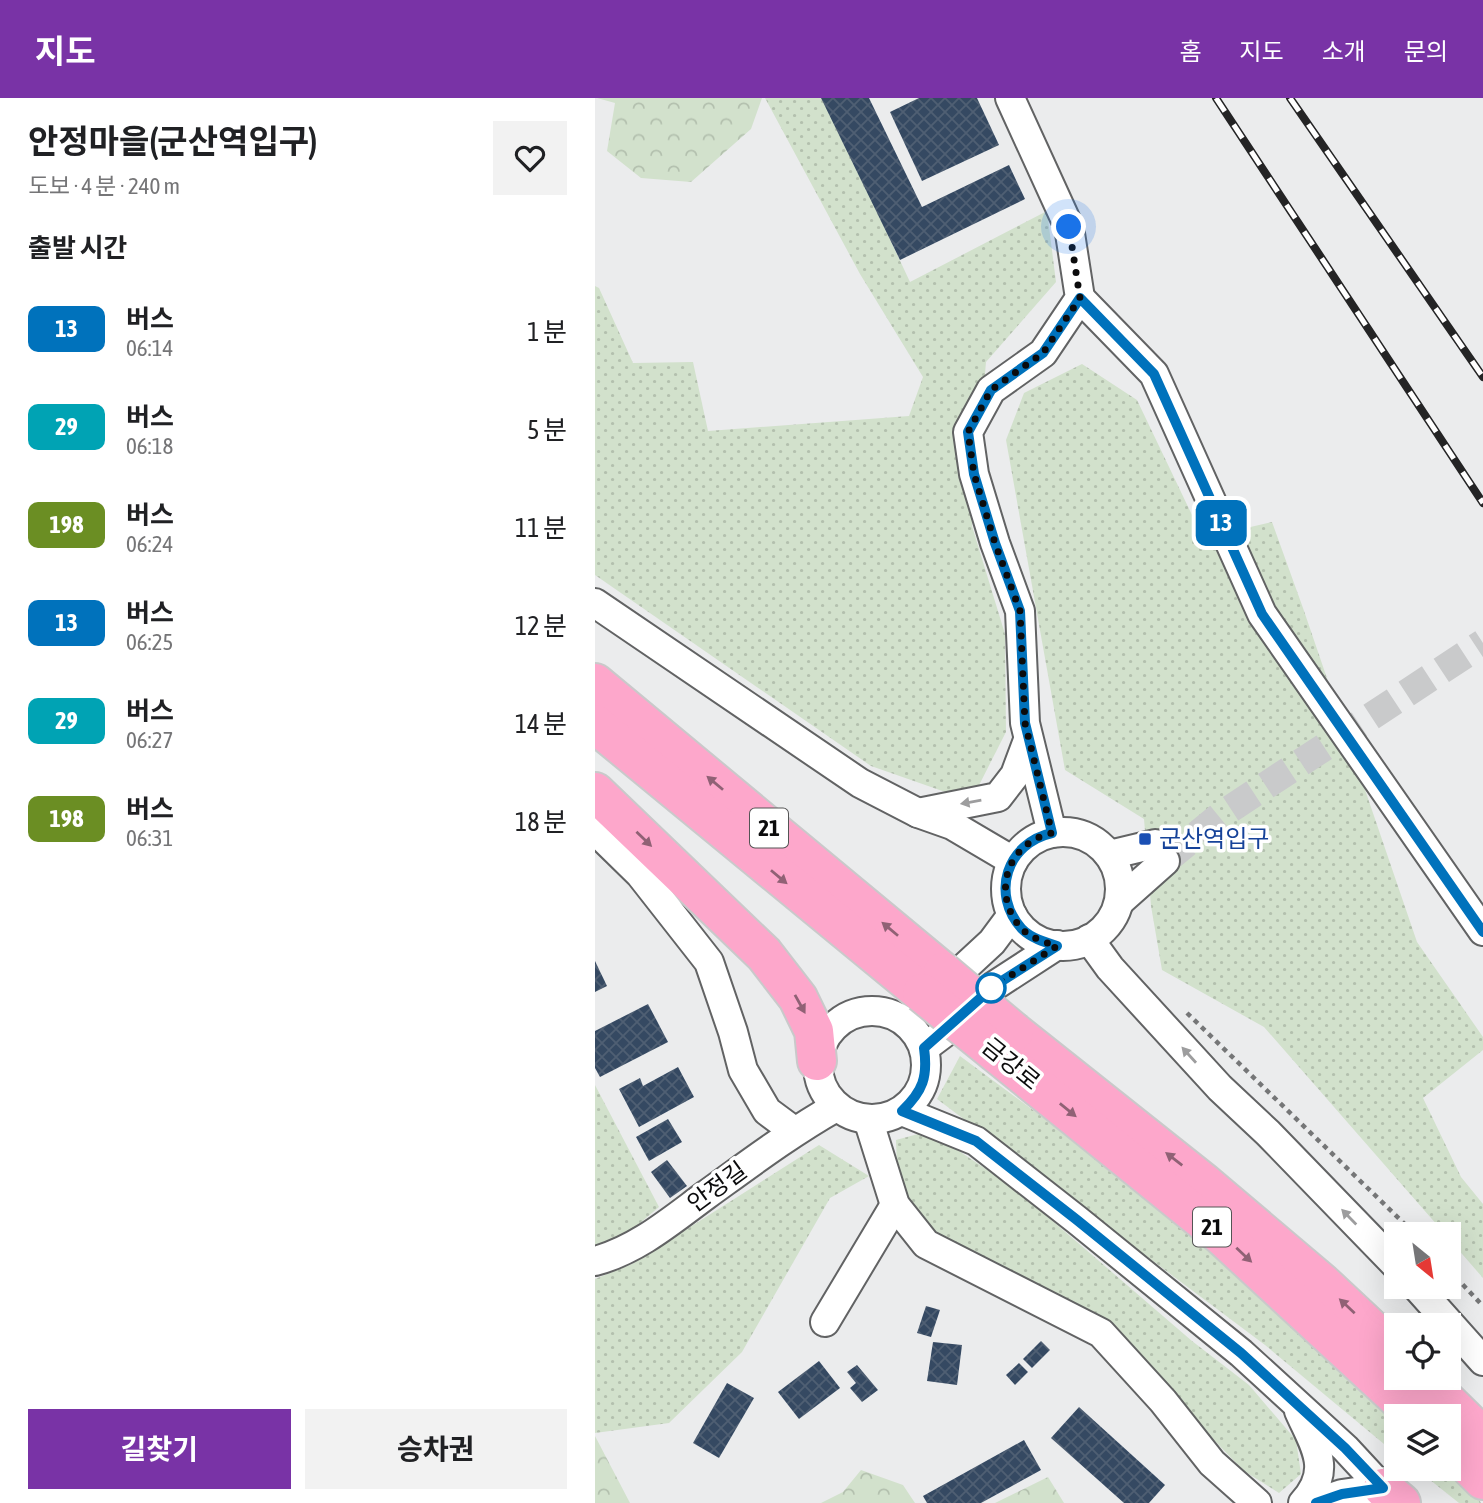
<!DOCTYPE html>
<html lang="ko">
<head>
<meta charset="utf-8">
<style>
  :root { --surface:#fff; --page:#f2f2f2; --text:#202124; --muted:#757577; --accent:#7933a6 }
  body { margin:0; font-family:"Asap Condensed","Noto Sans KR",sans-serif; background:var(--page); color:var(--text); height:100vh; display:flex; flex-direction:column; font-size:26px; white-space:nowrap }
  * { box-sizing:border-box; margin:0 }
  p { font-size:23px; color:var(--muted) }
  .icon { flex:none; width:38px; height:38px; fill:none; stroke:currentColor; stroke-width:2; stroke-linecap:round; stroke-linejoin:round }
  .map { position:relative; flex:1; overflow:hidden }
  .details { display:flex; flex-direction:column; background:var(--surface); width:595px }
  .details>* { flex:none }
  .badge { padding:0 14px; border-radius:10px; font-size:24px; line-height:46px }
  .needle { width:46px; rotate:150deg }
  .controls { position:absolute; left:789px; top:1124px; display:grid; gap:14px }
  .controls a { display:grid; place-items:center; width:77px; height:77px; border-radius:0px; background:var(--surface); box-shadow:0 7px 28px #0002; font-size:35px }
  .you { position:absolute; width:35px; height:35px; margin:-18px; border:5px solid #fff; border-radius:50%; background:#1a73e8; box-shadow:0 0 0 10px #1a73e833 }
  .map>.badge { position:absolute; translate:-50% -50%; box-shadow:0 0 0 4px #fff }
  h2 { padding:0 28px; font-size:26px; line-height:63px }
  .round { display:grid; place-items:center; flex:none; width:74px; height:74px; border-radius:0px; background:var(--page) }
  .summary { display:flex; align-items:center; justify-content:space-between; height:119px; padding:0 28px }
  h1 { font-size:33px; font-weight:700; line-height:52px }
  .primary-button { display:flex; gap:14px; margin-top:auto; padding:14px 28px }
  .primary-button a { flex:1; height:80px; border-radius:0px; background:var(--accent); color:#fff; font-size:28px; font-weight:700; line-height:80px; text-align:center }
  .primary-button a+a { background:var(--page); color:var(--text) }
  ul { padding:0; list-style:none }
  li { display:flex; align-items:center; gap:21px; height:98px; padding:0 28px }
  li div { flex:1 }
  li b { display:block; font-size:26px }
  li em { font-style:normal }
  li .badge { min-width:77px; font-weight:700; text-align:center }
  header { display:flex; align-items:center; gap:42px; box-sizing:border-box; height:98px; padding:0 35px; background:var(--accent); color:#fff }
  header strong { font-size:33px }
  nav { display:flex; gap:38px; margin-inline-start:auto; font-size:24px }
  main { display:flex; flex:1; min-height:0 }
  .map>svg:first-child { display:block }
  .grass { fill:url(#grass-dots) }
  .forest { fill:url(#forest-crowns) }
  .building { fill:url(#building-cross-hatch) }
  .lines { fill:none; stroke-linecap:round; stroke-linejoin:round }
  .minor-tunnel { stroke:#c9cacb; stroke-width:28; stroke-dasharray:28 14; stroke-linecap:butt }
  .minor-casing { stroke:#626364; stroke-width:32 }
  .highway-casing { stroke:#c9c9ca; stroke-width:42 }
  .path { stroke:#757677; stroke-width:4.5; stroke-dasharray:5 5; stroke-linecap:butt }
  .minor { stroke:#fff; stroke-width:28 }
  .highway { stroke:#fda7cb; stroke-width:38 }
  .rail-casing { stroke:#242425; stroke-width:8 }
  .rail { stroke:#fff; stroke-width:5; stroke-dasharray:16; stroke-linecap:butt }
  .highway-bridge-casing { stroke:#c9c9ca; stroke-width:42; stroke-linecap:butt }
  .highway-bridge { stroke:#fda7cb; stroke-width:38 }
  .oneway { fill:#906175 }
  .oneway2 { fill:#9d9d9e }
  .line-casing { stroke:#fff; stroke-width:16 }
  .line { stroke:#0072bc; stroke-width:10 }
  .walk { stroke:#0b0b0c; stroke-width:7; stroke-dasharray:0 12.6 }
  .transit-dot { fill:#1a4fb4; stroke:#fff; stroke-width:2.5 }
  .stop-dot { fill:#fff; stroke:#0072bc; stroke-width:3.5 }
  .labels { text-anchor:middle; stroke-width:7; stroke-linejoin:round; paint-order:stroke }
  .shield { fill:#fff; stroke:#545455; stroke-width:2 }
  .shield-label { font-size:23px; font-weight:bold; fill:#0b0b0c }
  .transit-label { font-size:24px; fill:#164399; stroke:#fff; text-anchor:start }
  .street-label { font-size:24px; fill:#0b0b0c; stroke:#fff }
</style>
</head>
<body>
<header>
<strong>지도</strong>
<nav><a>홈</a><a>지도</a><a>소개</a><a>문의</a></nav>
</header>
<main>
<section class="details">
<div class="summary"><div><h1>안정마을(군산역입구)</h1><p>도보 · 4 분 · 240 m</p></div><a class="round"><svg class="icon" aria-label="heart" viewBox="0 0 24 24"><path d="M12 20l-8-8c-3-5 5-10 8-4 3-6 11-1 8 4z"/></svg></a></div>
<h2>출발 시간</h2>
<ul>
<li><span class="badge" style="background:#0072bc;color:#fff">13</span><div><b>버스</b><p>06:14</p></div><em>1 분</em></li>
<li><span class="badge" style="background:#00a3b4;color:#fff">29</span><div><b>버스</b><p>06:18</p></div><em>5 분</em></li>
<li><span class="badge" style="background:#6b8e23;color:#fff">198</span><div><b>버스</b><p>06:24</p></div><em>11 분</em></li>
<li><span class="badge" style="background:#0072bc;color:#fff">13</span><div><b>버스</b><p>06:25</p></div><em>12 분</em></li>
<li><span class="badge" style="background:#00a3b4;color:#fff">29</span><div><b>버스</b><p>06:27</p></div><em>14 분</em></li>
<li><span class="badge" style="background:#6b8e23;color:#fff">198</span><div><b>버스</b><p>06:31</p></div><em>18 분</em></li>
</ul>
<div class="primary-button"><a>길찾기</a><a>승차권</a></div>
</section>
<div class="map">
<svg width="888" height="1405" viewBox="0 0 888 1405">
  <defs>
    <pattern id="grass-dots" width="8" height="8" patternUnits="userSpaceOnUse" patternTransform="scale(1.75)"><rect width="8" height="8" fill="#d2e1cc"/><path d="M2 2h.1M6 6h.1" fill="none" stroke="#b3c0ae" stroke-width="1.8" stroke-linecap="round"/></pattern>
    <pattern id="forest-crowns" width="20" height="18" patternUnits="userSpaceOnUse" patternTransform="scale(1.75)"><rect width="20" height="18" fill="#d2e1cc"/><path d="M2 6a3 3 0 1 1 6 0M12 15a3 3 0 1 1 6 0" fill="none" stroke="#b3c0ae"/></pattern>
    <pattern id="building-cross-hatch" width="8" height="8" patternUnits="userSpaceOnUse" patternTransform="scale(1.75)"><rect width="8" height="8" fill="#354962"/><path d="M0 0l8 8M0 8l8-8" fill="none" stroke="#4f5f73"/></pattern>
  </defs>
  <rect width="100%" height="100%" fill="#ebeced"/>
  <g class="grass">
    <path d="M170,0h59l86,184 137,-71 9,71 -70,80 -14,164 33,108 1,98 -35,69 -100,-35 -276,-191v-289l4,2 34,75 60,-1 15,69 201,-15 14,-39 -63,-103z"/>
    <path d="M487,266l55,36 66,138 69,-16 31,86 114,334 66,95v13l-60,48 38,79 22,27v74l-34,-39v-5h-4l-181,-207 -102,-57 -11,-64 -7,-87 -79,-49 -59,-330 18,-47z"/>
    <path d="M365,958l209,155 227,209v34l-131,-109 -328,-246z"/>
    <path d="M0,987l64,122 -44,37 -20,5z"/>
    <path d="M334,1033l84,56 179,154 57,44 47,55 5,34 -22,19 -35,-22 -133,-137 -180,-96 -33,-46 -2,-52z"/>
    <path d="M224,1047l50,31 -39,22 -88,154 -73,71 -74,10v-154l37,-15z"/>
    <path d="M820,1370h34l23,21 9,14h-22z"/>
  </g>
  <g class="forest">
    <path d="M2,0h165l-11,31 -60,53 -50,-4 -34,-27 8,-48z"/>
    <path d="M0,1338l35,67h-35z"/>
    <path d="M266,1372l42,15 12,18h-94l22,-11z"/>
    <path d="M453,1379l16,26h-69z"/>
  </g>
  <g class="building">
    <path d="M226,0h48l53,109 87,-42 16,34 -125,61z"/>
    <path d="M324,0h58l22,47 -77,36 -32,-69z"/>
    <path d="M0,863l12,25 -12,6z"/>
    <path d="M53,906l20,38 -68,35 -5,-9v-37z"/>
    <path d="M83,969l16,30 -55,30 -20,-38 21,-11 3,8z"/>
    <path d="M73,1021l14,23 -33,19 -13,-24z"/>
    <path d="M72,1062l20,26 -17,12 -19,-26z"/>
    <path d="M331,1208l14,4 -9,27 -14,-4z"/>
    <path d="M446,1243l9,9 -18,18 -9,-9z"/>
    <path d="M338,1244l29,3 -5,40 -30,-4z"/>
    <path d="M224,1263l21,27 -41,31 -21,-27z"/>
    <path d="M424,1265l9,9 -13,13 -9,-10z"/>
    <path d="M262,1267l21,25 -16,12 -12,-14 6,-5 -9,-11z"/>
    <path d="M132,1285l27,15 -35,60 -26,-15z"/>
    <path d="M484,1309l86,78 -16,18h-25l-73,-65z"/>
    <path d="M429,1342l17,30 -60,33h-54l-4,-7z"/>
  </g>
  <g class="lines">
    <path class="minor-tunnel" d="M570,763l56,-46 262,-172"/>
    <g class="minor-casing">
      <g id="minor">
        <path d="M415,0l59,129 11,71 -37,55 -52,37 -23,42 6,42 21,69 25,68 5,112 27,110"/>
        <path d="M485,200l74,76 108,240 221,317"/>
        <path d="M0,505l265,180 58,30 34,12 61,36"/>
        <path d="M323,715l80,-16 17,-22 13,-35"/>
        <path d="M0,732l45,44 69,88 24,70 10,38 24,41 27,20"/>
        <circle cx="468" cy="791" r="57"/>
        <path d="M514,757l46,-11"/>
        <path d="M525,803l45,-40"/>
        <path d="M494,841l21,29 110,120 48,45 129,133"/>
        <path d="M344,893l53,-49 20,-27"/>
        <circle cx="277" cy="967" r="54"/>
        <path d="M329,950l24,-18 46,-44 63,-41"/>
        <path d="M307,1013l74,30 101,79 164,133 104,95 51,55"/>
        <path d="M273,1021l27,86 31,39 175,89 62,68 49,62 45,40"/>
        <path d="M0,1163c42,-11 77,-41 111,-66 43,-31 84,-62 130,-88"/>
        <path d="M821,1188l67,75"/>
        <path d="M230,1224l70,-117"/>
        <path d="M704,1313c16,36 34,59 4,92"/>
        <path d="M720,1405l27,-9 41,-6"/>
      </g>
    </g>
    <g class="highway-casing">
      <g id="highway">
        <path d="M0,585l348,289"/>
        <path d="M0,626l327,269"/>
        <path d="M0,694l169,162 34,44 16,33 3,30"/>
        <path d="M419,934l190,151 118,100 75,70"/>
        <path d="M401,955l226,183 195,180"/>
        <path d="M827,1279l61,60"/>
        <path d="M854,1348l34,34"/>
        <path d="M788,1390l18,15"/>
      </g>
    </g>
    <g class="path">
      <path d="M592,915l228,221"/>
      <path d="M854,1172l34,36"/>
    </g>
    <use href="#minor" class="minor"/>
    <use href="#highway" class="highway"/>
    <g class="rail-casing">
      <g id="rail">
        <path d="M621,0l267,405"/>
        <path d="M695,0l193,279"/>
      </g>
    </g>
    <use href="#rail" class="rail"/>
    <g class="highway-bridge-casing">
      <g id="highway-bridge">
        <path d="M348,874l71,60"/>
        <path d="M327,895l74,60"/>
      </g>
    </g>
    <use href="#highway-bridge" class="highway-bridge"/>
  </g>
  <defs><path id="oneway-solid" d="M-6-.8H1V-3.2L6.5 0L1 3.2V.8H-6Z" transform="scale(1.75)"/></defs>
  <g class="oneway">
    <use href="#oneway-solid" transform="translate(120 685) rotate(-140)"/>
    <use href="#oneway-solid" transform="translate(49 741) rotate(44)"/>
    <use href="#oneway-solid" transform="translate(184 779) rotate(40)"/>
    <use href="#oneway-solid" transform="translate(295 831) rotate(-140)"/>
    <use href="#oneway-solid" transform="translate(205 906) rotate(61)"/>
    <use href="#oneway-solid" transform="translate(473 1012) rotate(39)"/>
    <use href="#oneway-solid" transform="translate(579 1061) rotate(-142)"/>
    <use href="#oneway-solid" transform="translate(649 1157) rotate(43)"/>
    <use href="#oneway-solid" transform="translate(752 1208) rotate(-137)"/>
  </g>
  <g class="oneway2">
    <use href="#oneway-solid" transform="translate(376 704) rotate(170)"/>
    <use href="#oneway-solid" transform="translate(594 957) rotate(-132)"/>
    <use href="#oneway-solid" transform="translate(754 1119) rotate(-134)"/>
  </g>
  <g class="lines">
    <g class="line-casing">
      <path id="line" d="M721,1405l26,-9 41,-6 -38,-40 -104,-95 -164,-133 -101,-79 -74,-30c21,-20 26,-34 22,-63l70,-62 63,-40c-13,-4 -26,-8 -35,-17 -32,-35 -15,-86 30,-96l-27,-110 -5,-112 -25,-68 -21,-69 -6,-42 23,-42 52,-37 37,-55 74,76 108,240 221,318"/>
    </g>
    <use href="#line" class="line"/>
    <path class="walk" d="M396,890l66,-42c-13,-4 -26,-8 -35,-17 -32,-35 -15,-86 30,-96l-27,-110 -5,-112 -25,-68 -21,-69 -6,-42 23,-42 52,-37 37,-55 -11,-71"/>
  </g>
  <rect class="transit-dot" x="543" y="734" width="14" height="14" rx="3.5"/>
  <circle class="stop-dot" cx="396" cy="890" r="14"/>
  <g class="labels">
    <g class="shield">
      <rect x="155" y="710.5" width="38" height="39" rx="5"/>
      <rect x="598" y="1109.5" width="38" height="39" rx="5"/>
    </g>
    <g class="shield-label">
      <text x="174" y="738">21</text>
      <text x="617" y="1137">21</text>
    </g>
    <g class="transit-label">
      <text x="564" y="749">군산역입구</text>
    </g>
    <g class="street-label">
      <text transform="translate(416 966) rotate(39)" y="8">금강로</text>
      <text transform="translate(122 1089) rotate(-36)" y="8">안정길</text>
    </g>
  </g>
</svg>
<div class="controls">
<a><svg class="needle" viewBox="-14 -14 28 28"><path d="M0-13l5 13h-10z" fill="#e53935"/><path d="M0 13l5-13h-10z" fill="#757577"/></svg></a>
<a><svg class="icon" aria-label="locate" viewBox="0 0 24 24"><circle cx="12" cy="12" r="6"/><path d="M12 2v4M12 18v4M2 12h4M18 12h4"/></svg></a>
<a><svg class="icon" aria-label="layers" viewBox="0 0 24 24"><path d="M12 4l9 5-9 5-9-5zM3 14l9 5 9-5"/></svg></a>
</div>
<div class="you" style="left:474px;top:129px"></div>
<b class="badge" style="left:626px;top:425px;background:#0072bc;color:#fff">13</b>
</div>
</main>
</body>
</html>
